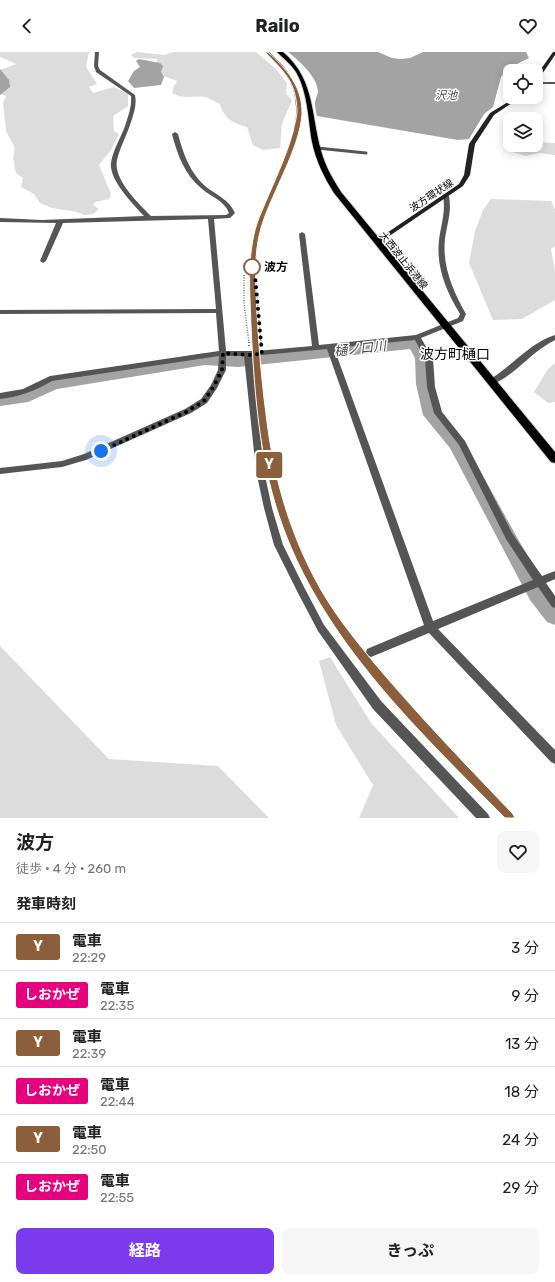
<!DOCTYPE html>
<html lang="ja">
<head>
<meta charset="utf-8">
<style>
  :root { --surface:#fff; --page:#f6f6f6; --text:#202124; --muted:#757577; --line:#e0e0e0; --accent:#7c3aed }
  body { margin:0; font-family:Rubik,"Noto Sans JP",sans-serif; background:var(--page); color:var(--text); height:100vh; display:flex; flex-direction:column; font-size:15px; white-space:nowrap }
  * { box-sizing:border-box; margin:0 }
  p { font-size:13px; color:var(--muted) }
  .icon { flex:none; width:22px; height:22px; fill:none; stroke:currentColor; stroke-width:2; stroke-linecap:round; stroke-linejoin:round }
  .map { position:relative; height:766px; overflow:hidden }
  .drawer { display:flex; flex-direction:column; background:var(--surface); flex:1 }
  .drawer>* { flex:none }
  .badge { padding:0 8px; border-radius:3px; font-size:14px; line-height:26px }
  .controls { position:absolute; left:503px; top:12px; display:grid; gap:8px }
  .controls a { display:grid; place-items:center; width:40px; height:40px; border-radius:8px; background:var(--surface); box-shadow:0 2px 10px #0003; font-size:20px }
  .you { position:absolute; width:20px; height:20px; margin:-10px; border:3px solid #fff; border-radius:50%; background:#1a73e8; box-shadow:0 0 0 6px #1a73e833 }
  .map>.badge { position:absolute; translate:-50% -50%; box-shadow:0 0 0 2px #fff }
  h2 { padding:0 16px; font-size:15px; line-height:36px }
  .round { display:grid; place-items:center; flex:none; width:42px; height:42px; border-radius:8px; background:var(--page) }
  .head { display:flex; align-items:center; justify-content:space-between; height:68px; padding:0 16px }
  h1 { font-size:19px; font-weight:700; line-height:30px }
  .primary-button { display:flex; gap:8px; margin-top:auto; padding:8px 16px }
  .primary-button a { flex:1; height:46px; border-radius:8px; background:var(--accent); color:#fff; font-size:16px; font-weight:700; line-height:46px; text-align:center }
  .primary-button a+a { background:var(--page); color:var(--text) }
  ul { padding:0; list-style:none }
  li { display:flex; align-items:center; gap:12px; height:48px; padding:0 16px; border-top:1px solid var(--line) }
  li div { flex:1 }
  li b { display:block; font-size:15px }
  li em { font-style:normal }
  li .badge { min-width:44px; font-weight:700; text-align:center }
  header { display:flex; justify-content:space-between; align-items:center; height:52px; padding:0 16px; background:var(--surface); font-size:18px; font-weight:700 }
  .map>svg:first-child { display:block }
  .green { fill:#dcdcdc }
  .water { fill:#a3a3a3 }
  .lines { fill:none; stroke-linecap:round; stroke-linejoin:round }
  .river { fill:#a3a3a3; fill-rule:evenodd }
  .primary-casing { stroke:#dbdbdb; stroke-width:2 }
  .path-far1 { stroke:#777; stroke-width:1.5; stroke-dasharray:1 1.5; stroke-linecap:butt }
  .path { stroke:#777; stroke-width:2; stroke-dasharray:1 2; stroke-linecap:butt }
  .service { stroke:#555; stroke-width:3 }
  .minor { fill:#555; fill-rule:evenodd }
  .secondary { fill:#222; fill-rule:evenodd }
  .primary { fill:#000; fill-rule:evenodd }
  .rail-far3-casing { stroke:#000; stroke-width:3 }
  .rail-far2-casing { stroke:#000; stroke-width:3.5 }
  .rail-far1-casing { stroke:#000; stroke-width:4.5 }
  .rail-casing { stroke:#000; stroke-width:5.5 }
  .rail-far3 { stroke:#fff; stroke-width:2; stroke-dasharray:5.5; stroke-linecap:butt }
  .rail-far2 { stroke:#fff; stroke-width:2.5; stroke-dasharray:7; stroke-linecap:butt }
  .rail-far1 { stroke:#fff; stroke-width:3; stroke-dasharray:9; stroke-linecap:butt }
  .rail { stroke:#fff; stroke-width:4; stroke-dasharray:12; stroke-linecap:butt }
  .line { fill:#8b5e3c; stroke:#fff }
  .walk { stroke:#000; stroke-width:4; stroke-dasharray:0 7.2 }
  .stop-dot { fill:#fff; stroke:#8b5e3c; stroke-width:2 }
  .labels { text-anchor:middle; stroke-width:3; stroke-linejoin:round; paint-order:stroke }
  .far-street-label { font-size:10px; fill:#000; stroke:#fff }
  .far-water-label { font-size:11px; font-style:italic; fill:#444; stroke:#fff }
  .stop-label { font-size:12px; font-weight:bold; fill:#000; stroke:#fff; text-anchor:start }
  .water-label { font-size:13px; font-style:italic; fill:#444; stroke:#fff }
  .quarter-label { font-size:14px; fill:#000; stroke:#fff }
</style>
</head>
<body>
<header><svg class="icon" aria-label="back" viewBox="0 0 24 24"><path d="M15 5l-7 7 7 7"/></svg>Railo<svg class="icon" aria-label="heart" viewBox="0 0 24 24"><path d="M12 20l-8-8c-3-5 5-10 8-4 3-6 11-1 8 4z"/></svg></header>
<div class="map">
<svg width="555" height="766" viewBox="0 0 555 766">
  <rect width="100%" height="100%" fill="#fff"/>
  <g class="green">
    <path d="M0,0h89l-3,15 11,17 -8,3 4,6 21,-6 14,7v12l-15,10 1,15 5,3 -8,16 -12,15 12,29 -2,5 -14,3 -2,3 6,4 -6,5 -9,1 -7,-3 -25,-4 -12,-5 -6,-9 -13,-7 2,-9 -7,-5 -3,-15 2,-10 -9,-17 -3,-28 3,-7 -6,-2v-24l16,-6 -16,-7z"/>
    <path d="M137,0l27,3 10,-3h82l19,16 12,15 -1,11 6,6 -10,24 -2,24 -17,2 -10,-5 -6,-18c-14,-4 -23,-8 -27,-23 -5,-2 -10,-6 -15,-7 -12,-2 -21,3 -33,-4l1,-5 4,-7 -22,-8 2,-14 -23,-1 -3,-3z"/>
    <path d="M536,90l19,1v12l-16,-2 -13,3 -14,-4 3,-6 21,-1z"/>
    <path d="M491,147l60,2 4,9v36l-4,3 4,22v29l-33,19 -29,1 -24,-57 6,-32 8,-21z"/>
    <path d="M555,311v39l-7,1 -14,-11 14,-23z"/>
    <path d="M0,594l109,113 109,7 51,52h-269z"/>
    <path d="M330,605l41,66 88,95h-100l14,-33 -37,-60 -17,-64z"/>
  </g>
  <g class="water">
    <path d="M288,0h90l14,6 9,1 9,-1 13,-6h103l3,6 -22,11 -6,8 -8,30 -9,7 -15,25 -11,1 -141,-24c-1,-4 -2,-9 -2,-13 0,-4 3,-8 3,-12 -1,-15 -20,-31 -30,-39z"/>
    <path d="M139,7l21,4 3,3 -2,6 3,5 -3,8 -27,3 -6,-7 6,-10 6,-4 -4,-6z"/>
    <path d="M0,17l9,11 1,7 -10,8z"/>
  </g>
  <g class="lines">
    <path class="river" d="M415,285l6,2 10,19 1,26 8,28 22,26 57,103 27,45 9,12v27l-8,-3 -17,-22 -80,-152 -27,-33 -7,-31 -1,-26 -5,-9 -172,18 -33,-2 -148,24 -29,13 -28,4v-12l26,-4 27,-12 152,-25 33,2z"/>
    <g class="primary-casing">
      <path id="primary" d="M277,0h6c34,29 27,66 40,105 4,12 11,24 18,35l214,260v11l-4,-1 -217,-269c-10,-16 -18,-32 -22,-51 -4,-23 -4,-49 -16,-70 -5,-8 -12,-13 -19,-20z"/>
    </g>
    <g class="path-far1">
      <path d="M244,223v28l5,40"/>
      <path d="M255,223l6,68"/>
    </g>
    <g class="path">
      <path d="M249,290v5"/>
      <path d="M261,290v4"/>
    </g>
    <path class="service" d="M317,96l49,5"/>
    <g class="minor">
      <path d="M95,0h4l-1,14 2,4 35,25c2,9 -1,18 -4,27 -4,13 -11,25 -14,38 -4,19 21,43 34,56l75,-1 3,-2c-5,-13 -18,-16 -28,-25 -16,-13 -24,-34 -29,-54l3,-2 3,2c5,19 12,39 27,52 11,9 24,13 30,27l-5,5 -16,1 12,132h30l56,-5 -13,-112 3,-2 3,2 14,111 97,-10 42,-17 2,-4c-14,-23 -24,-47 -21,-74 2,-15 7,-29 4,-44l3,-2 3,2c3,15 -2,28 -4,43 -3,27 8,52 21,75l-3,7 -42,17 12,21 2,28 7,25 23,29 47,92 30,43 13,-5v8l-9,4 9,13v12l-3,-1 -14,-20 -100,42 117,121v14l-4,-2 -122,-129 -58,24 -4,-2 -1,-3 1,-3 57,-24 -97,-276 -75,7 12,115 8,37 11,37 21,42 20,38 57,76 107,113 2,4h-14l-103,-109 -55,-78 -20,-38 -24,-48 -10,-37 -8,-37 -12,-115h-18v14l-9,18 -10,15 -16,10 -105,47 -24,7 -62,7v-6l62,-7 22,-7 101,-45 16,-10 10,-14 7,-15 1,-14 -167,25c-17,10 -33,16 -52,18v-6l23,-4 27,-13 169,-25 -3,-38 -216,1v-4l216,-1 -8,-90 -145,4 -17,38 -3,2 -3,-2 16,-38 -56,-1v-4l42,2 102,-4c-11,-12 -35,-36 -33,-53 2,-14 11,-27 15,-40 3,-9 6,-18 5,-27l-35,-24 -2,-6zM415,288l10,19 2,28 7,26 25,32 47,94 27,41 -100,41 -99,-273z"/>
      <rect x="536" y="30" width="19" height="2"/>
      <path d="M555,283v5c-8,4 -15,9 -21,14 -9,7 -34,32 -45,30l-1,-2 1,-2c22,-13 42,-38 66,-45z"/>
    </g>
    <g class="secondary">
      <path d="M553,0h2v3l-17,25h-2v-4z"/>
      <path d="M516,45h5l-27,18 -19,29 -5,31 -7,11 -84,57h-4v-2l84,-57 5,-9 5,-31 21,-31z"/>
    </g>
    <use href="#primary" class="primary"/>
    <g class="rail-far3-casing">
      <path id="rail-far3" d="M267,0c6,6 14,13 19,20 24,33 6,75 -8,108"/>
    </g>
    <g class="rail-far2-casing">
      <path id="rail-far2" d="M255,291c-2,-33 -7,-68 0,-101 4,-22 14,-43 23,-63"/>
    </g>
    <g class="rail-far1-casing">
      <path id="rail-far1" d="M255,290c3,59 11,117 28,173 3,12 10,25 15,37"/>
    </g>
    <g class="rail-casing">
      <path id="rail" d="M298,499c43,103 135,188 211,267"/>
    </g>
    <use href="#rail-far3" class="rail-far3"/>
    <use href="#rail-far2" class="rail-far2"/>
    <use href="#rail-far1" class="rail-far1"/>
    <use href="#rail" class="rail"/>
  </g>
  <path class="line" d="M265,0h3c18,16 35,35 34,62 -2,34 -31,80 -41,114 -8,27 -5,58 -4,86 2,36 5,72 10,108 7,55 22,108 48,157 16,31 38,58 60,85 44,52 91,101 138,150l2,4h-10c-90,-91 -192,-186 -230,-315 -17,-57 -21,-118 -24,-177 -1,-32 -4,-65 4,-96 2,-8 6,-17 9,-24 10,-24 22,-49 29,-74 1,-7 4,-14 4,-21 -1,-30 -13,-39 -32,-59z"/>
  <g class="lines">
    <path class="walk" d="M101,399l87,-40 16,-10 10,-15 8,-16 1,-17 25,2 14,-1 -7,-79 -3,-8"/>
  </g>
  <circle class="stop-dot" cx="252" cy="215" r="8"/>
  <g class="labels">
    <g class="far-street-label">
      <text transform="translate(431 143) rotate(-34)" y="4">波方環状線</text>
      <text transform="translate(404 208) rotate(51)" y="4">大西波止浜港線</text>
    </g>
    <g class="far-water-label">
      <text x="446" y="47">沢池</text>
    </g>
    <g class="stop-label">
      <text x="264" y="219">波方</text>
    </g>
    <g class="water-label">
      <text transform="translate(360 296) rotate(-6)" y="5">樋ノ口川</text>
    </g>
    <g class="quarter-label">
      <text x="455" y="307">波方町樋口</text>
    </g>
  </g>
</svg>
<div class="controls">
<a><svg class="icon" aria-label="locate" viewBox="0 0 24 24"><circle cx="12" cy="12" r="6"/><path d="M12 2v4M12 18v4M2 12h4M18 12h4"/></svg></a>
<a><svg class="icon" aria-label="layers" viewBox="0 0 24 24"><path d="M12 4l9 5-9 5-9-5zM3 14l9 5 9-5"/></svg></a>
</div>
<div class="you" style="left:101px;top:399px"></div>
<b class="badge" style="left:269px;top:413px;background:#8b5e3c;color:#fff">Y</b>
</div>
<section class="drawer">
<div class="head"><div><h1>波方</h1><p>徒歩 · 4 分 · 260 m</p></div><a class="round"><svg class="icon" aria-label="heart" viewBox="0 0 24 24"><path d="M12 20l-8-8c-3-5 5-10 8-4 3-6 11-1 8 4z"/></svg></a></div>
<h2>発車時刻</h2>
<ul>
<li><span class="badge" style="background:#8b5e3c;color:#fff">Y</span><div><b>電車</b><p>22:29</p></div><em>3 分</em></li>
<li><span class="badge" style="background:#e6007e;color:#fff">しおかぜ</span><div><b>電車</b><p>22:35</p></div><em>9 分</em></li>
<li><span class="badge" style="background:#8b5e3c;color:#fff">Y</span><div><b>電車</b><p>22:39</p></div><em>13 分</em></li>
<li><span class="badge" style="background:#e6007e;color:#fff">しおかぜ</span><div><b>電車</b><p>22:44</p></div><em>18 分</em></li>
<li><span class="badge" style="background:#8b5e3c;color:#fff">Y</span><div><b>電車</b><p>22:50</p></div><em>24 分</em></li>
<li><span class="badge" style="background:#e6007e;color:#fff">しおかぜ</span><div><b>電車</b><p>22:55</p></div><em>29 分</em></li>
</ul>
<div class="primary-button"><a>経路</a><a>きっぷ</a></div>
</section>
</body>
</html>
